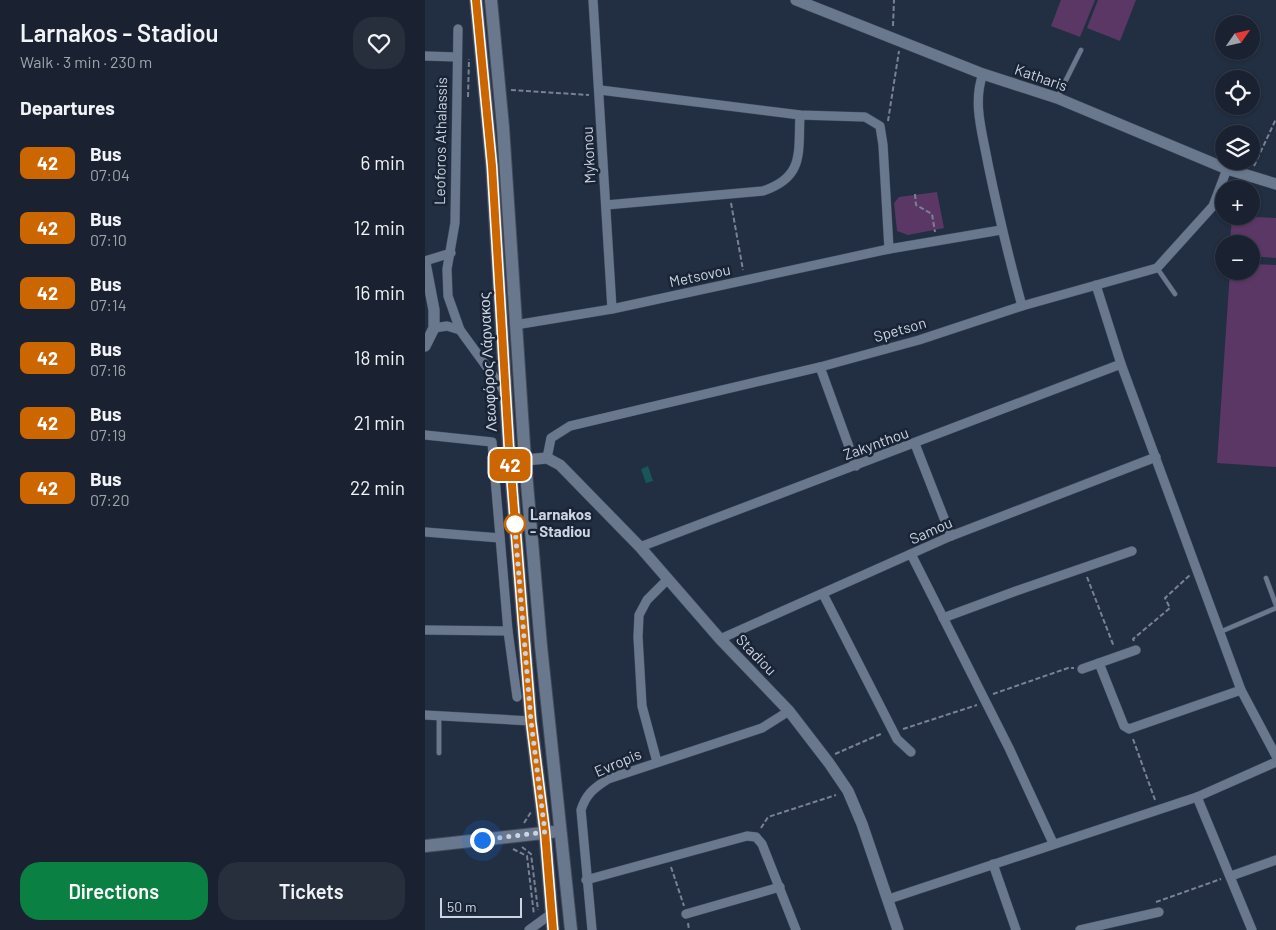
<!DOCTYPE html>
<html lang="en">
<head>
<meta charset="utf-8">
<style>
  :root { --surface:#1a2231; --page:#272f3d; --text:#f1f3f6; --muted:#9fa4ab; --line:#383f4d; --accent:#0b8043 }
  body { margin:0; font-family:Barlow,sans-serif; background:var(--page); color:var(--text); height:100vh; display:flex; flex-direction:column; font-size:19px; white-space:nowrap }
  * { box-sizing:border-box; margin:0 }
  p { font-size:16px; color:var(--muted) }
  .icon { flex:none; width:28px; height:28px; fill:none; stroke:currentColor; stroke-width:2; stroke-linecap:round; stroke-linejoin:round }
  .map { position:relative; flex:1; overflow:hidden }
  .details { display:flex; flex-direction:column; background:var(--surface); width:425px }
  .details>* { flex:none }
  .badge { padding:0 10px; border-radius:8px; font-size:18px; line-height:32px }
  .needle { width:32px; rotate:56deg }
  .buttons { position:absolute; left:790px; top:15px; display:grid; gap:10px }
  .buttons a { display:grid; place-items:center; width:45px; height:45px; border-radius:50%; background:var(--surface); box-shadow:0 1px 4px #0004,0 0 0 1px var(--line); font-size:25px }
  .scale { position:absolute; left:15px; bottom:12px; width:82px; box-sizing:border-box; padding-left:5px; border:2px solid #cdd4e1; border-top:0; font-size:14px; line-height:18px; white-space:nowrap; color:#cdd4e1; -webkit-text-stroke:4px #192436; paint-order:stroke }
  .you { position:absolute; width:25px; height:25px; margin:-12px; border:4px solid #fff; border-radius:50%; background:#1a73e8; box-shadow:0 0 0 8px #1a73e833 }
  .map>.badge { position:absolute; translate:-50% -50%; box-shadow:0 0 0 2px #fff }
  h2 { padding:0 20px; font-size:19px; line-height:45px }
  .round { display:grid; place-items:center; flex:none; width:52px; height:52px; border-radius:20px; background:var(--page) }
  .head { display:flex; align-items:center; justify-content:space-between; height:85px; padding:0 20px }
  h1 { font-size:24px; font-weight:600; line-height:38px }
  .primary-button { display:flex; gap:10px; margin-top:auto; padding:10px 20px }
  .primary-button a { flex:1; height:58px; border-radius:20px; background:var(--accent); color:#fff; font-size:20px; font-weight:600; line-height:58px; text-align:center }
  .primary-button a+a { background:var(--page); color:var(--text) }
  ul { padding:0; list-style:none }
  li { display:flex; align-items:center; gap:15px; height:65px; padding:0 20px }
  li div { flex:1 }
  li b { display:block; font-size:19px }
  li em { font-style:normal }
  li .badge { min-width:55px; font-weight:700; text-align:center }
  main { display:flex; flex:1; min-height:0 }
  .map>svg:first-child { display:block }
  .green { fill:#5b3765 }
  .water { fill:#19565a }
  .lines { fill:none; stroke-linecap:round; stroke-linejoin:round }
  .service-casing { stroke:#414b5b; stroke-width:5.5 }
  .minor-casing { stroke:#414b5b; stroke-width:10 }
  .tertiary-casing { stroke:#414b5b; stroke-width:12 }
  .secondary-casing { stroke:#414b5b; stroke-width:14 }
  .path { stroke:#798292; stroke-width:2; stroke-dasharray:5 2.5; stroke-linecap:butt }
  .service { stroke:#6a788e; stroke-width:4.5 }
  .minor { stroke:#6a788e; stroke-width:9 }
  .tertiary { stroke:#6a788e; stroke-width:11 }
  .secondary { stroke:#6a788e; stroke-width:12 }
  .line-casing { stroke:#fff; stroke-width:11 }
  .line { stroke:#c60; stroke-width:8 }
  .walk { stroke:#cdd4e1; stroke-width:5; stroke-dasharray:0 9 }
  .stop-dot { fill:#fff; stroke:#c60; stroke-width:2.5 }
  .labels { text-anchor:middle; stroke-width:5; stroke-linejoin:round; paint-order:stroke }
  .street-label { font-size:15px; fill:#cdd4e1; stroke:#192436 }
  .stop-label { font-size:15px; font-weight:bold; fill:#cdd4e1; stroke:#192436; text-anchor:start }
</style>
</head>
<body>
<main>
<section class="details">
<div class="head"><div><h1>Larnakos - Stadiou</h1><p>Walk · 3 min · 230 m</p></div><a class="round"><svg class="icon" aria-label="heart" viewBox="0 0 24 24"><path d="M12 20l-8-8c-3-5 5-10 8-4 3-6 11-1 8 4z"/></svg></a></div>
<h2>Departures</h2>
<ul>
<li><span class="badge" style="background:#c60;color:#fff">42</span><div><b>Bus</b><p>07:04</p></div><em>6 min</em></li>
<li><span class="badge" style="background:#c60;color:#fff">42</span><div><b>Bus</b><p>07:10</p></div><em>12 min</em></li>
<li><span class="badge" style="background:#c60;color:#fff">42</span><div><b>Bus</b><p>07:14</p></div><em>16 min</em></li>
<li><span class="badge" style="background:#c60;color:#fff">42</span><div><b>Bus</b><p>07:16</p></div><em>18 min</em></li>
<li><span class="badge" style="background:#c60;color:#fff">42</span><div><b>Bus</b><p>07:19</p></div><em>21 min</em></li>
<li><span class="badge" style="background:#c60;color:#fff">42</span><div><b>Bus</b><p>07:20</p></div><em>22 min</em></li>
</ul>
<div class="primary-button"><a>Directions</a><a>Tickets</a></div>
</section>
<div class="map">
<svg width="851" height="930" viewBox="0 0 851 930">
  <rect width="100%" height="100%" fill="#222e41"/>
  <g class="green">
    <path d="M636,0h34l-15,37 -29,-11z"/>
    <path d="M673,0h38l-16,41 -33,-13z"/>
    <path d="M512,192l7,36 -36,7 -11,-4 -3,-28 5,-6z"/>
    <path d="M807,216l44,2v40l-25,-2v-12h-21z"/>
    <path d="M826,264l25,1v202l-59,-4 13,-192h21z"/>
  </g>
  <path class="water" d="M223,466l5,15 -7,2 -5,-14z"/>
  <g class="lines">
    <g class="service-casing">
      <g id="service">
        <path d="M632,98l24,-48"/>
        <path d="M732,268l18,26"/>
        <path d="M841,578l10,27"/>
        <path d="M795,632l56,-24"/>
        <path d="M14,753v-36"/>
      </g>
    </g>
    <g class="minor-casing">
      <g id="minor">
        <path d="M168,0l19,309"/>
        <path d="M33,29l-3,194 -8,46 1,27 12,34 45,62"/>
        <path d="M0,56l32,1"/>
        <path d="M558,74c-11,29 0,61 5,90 10,48 21,95 34,142"/>
        <path d="M175,90l200,25 65,2 15,9 3,19 6,104 112,-19"/>
        <path d="M181,205l157,-14c42,-14 35,-39 37,-76"/>
        <path d="M0,261l26,-8"/>
        <path d="M671,285l25,79 120,326 35,66"/>
        <path d="M90,325l97,-16 277,-60"/>
        <path d="M9,328l13,-2 13,4"/>
        <path d="M395,367l36,99"/>
        <path d="M0,435l67,7 16,189 9,66"/>
        <path d="M490,444l36,92"/>
        <path d="M122,458l4,-20 19,-12 250,-59 99,-27 103,-34 135,-38 56,-62 14,-37"/>
        <path d="M0,532l75,6"/>
        <path d="M215,547l481,-183"/>
        <path d="M486,554l98,194 44,95"/>
        <path d="M398,594l74,145 14,13"/>
        <path d="M518,618l73,-27 116,-40"/>
        <path d="M0,630l83,1"/>
        <path d="M295,639l231,-103 205,-79"/>
        <path d="M674,663l25,63 5,3 112,-39"/>
        <path d="M657,669l54,-19"/>
        <path d="M0,715l106,6"/>
        <path d="M232,762l-15,-56 -4,-69 1,-22 8,-15 21,-21"/>
        <path d="M772,797l55,133"/>
        <path d="M568,864l23,66"/>
        <path d="M806,876l45,-16"/>
        <path d="M161,880l161,-44 9,1 6,7 34,86"/>
        <path d="M464,899l308,-102 79,-35"/>
        <path d="M261,914l94,-27"/>
        <path d="M104,930l22,-16"/>
        <path d="M167,930l-11,-120c5,-16 13,-22 27,-31l154,-51 27,-17"/>
        <path d="M655,930l79,-18"/>
      </g>
    </g>
    <g class="tertiary-casing">
      <g id="tertiary">
        <path d="M371,0l187,74 74,24 170,71 49,15"/>
        <path d="M0,263l9,47v18l-9,18"/>
        <path d="M100,460l22,-2 13,7 80,82 80,92 69,72 40,52 19,28 14,33 36,106"/>
      </g>
    </g>
    <g class="secondary-casing">
      <g id="secondary">
        <path d="M51,0l16,166 17,282 22,273 14,112 8,97"/>
        <path d="M66,0l12,127 22,333 16,186 30,284"/>
        <path d="M0,846l127,-14"/>
      </g>
    </g>
    <g class="path">
      <path d="M468,26l1,-26"/>
      <path d="M86,90l78,5"/>
      <path d="M43,97l1,-38"/>
      <path d="M463,121l11,-70"/>
      <path d="M829,166l22,-47"/>
      <path d="M490,194l1,11 16,9 3,18"/>
      <path d="M306,203l12,67"/>
      <path d="M662,577l27,70"/>
      <path d="M709,641l-1,-2 37,-31 -5,-10 25,-23"/>
      <path d="M568,694l75,-26h6"/>
      <path d="M478,729l74,-24"/>
      <path d="M708,739l22,61"/>
      <path d="M410,754l48,-21"/>
      <path d="M99,823l7,-11"/>
      <path d="M336,828l7,-11 68,-22"/>
      <path d="M97,847l9,7 7,56"/>
      <path d="M88,849l14,7 7,59"/>
      <path d="M246,867l13,39"/>
      <path d="M731,902l65,-23"/>
      <path d="M263,923l1,7"/>
    </g>
    <use href="#service" class="service"/>
    <use href="#minor" class="minor"/>
    <use href="#tertiary" class="tertiary"/>
    <use href="#secondary" class="secondary"/>
  </g>
  <g class="lines">
    <g class="line-casing">
      <path id="line" d="M51,0l16,166 17,282 22,273 14,111 8,98"/>
    </g>
    <use href="#line" class="line"/>
    <path class="walk" d="M57,840l63,-8 -14,-111 -17,-205 1,8"/>
  </g>
  <circle class="stop-dot" cx="90" cy="524" r="10"/>
  <g class="labels">
    <g class="street-label">
      <text transform="translate(616 78) rotate(19)" y="5">Katharis</text>
      <text transform="translate(16 141) rotate(-89)" y="5">Leoforos Athalassis</text>
      <text transform="translate(164 155) rotate(-93)" y="5">Mykonou</text>
      <text transform="translate(275 276) rotate(-12)" y="5">Metsovou</text>
      <text transform="translate(475 330) rotate(-16)" y="5">Spetson</text>
      <text transform="translate(63 362) rotate(-93)" y="5">Λεωφόρος Λάρνακος</text>
      <text transform="translate(451 444) rotate(-20)" y="5">Zakynthou</text>
      <text transform="translate(506 531) rotate(-24)" y="5">Samou</text>
      <text transform="translate(331 655) rotate(46)" y="5">Stadiou</text>
      <text transform="translate(193 763) rotate(-23)" y="5">Evropis</text>
    </g>
    <g class="stop-label">
      <text x="105" y="520">Larnakos<tspan x="105" dy="17">- Stadiou</tspan></text>
    </g>
  </g>
</svg>
<div class="buttons">
<a><svg class="needle" viewBox="-14 -14 28 28"><path d="M0-13l5 13h-10z" fill="#e53935"/><path d="M0 13l5-13h-10z" fill="#9fa4ab"/></svg></a>
<a><svg class="icon" aria-label="locate" viewBox="0 0 24 24"><circle cx="12" cy="12" r="6"/><path d="M12 2v4M12 18v4M2 12h4M18 12h4"/></svg></a>
<a><svg class="icon" aria-label="layers" viewBox="0 0 24 24"><path d="M12 4l9 5-9 5-9-5zM3 14l9 5 9-5"/></svg></a>
<a>+</a>
<a>−</a>
</div>
<div class="scale">50 m</div>
<div class="you" style="left:57px;top:840px"></div>
<b class="badge" style="left:85px;top:465px;background:#c60;color:#fff">42</b>
</div>
</main>
</body>
</html>
